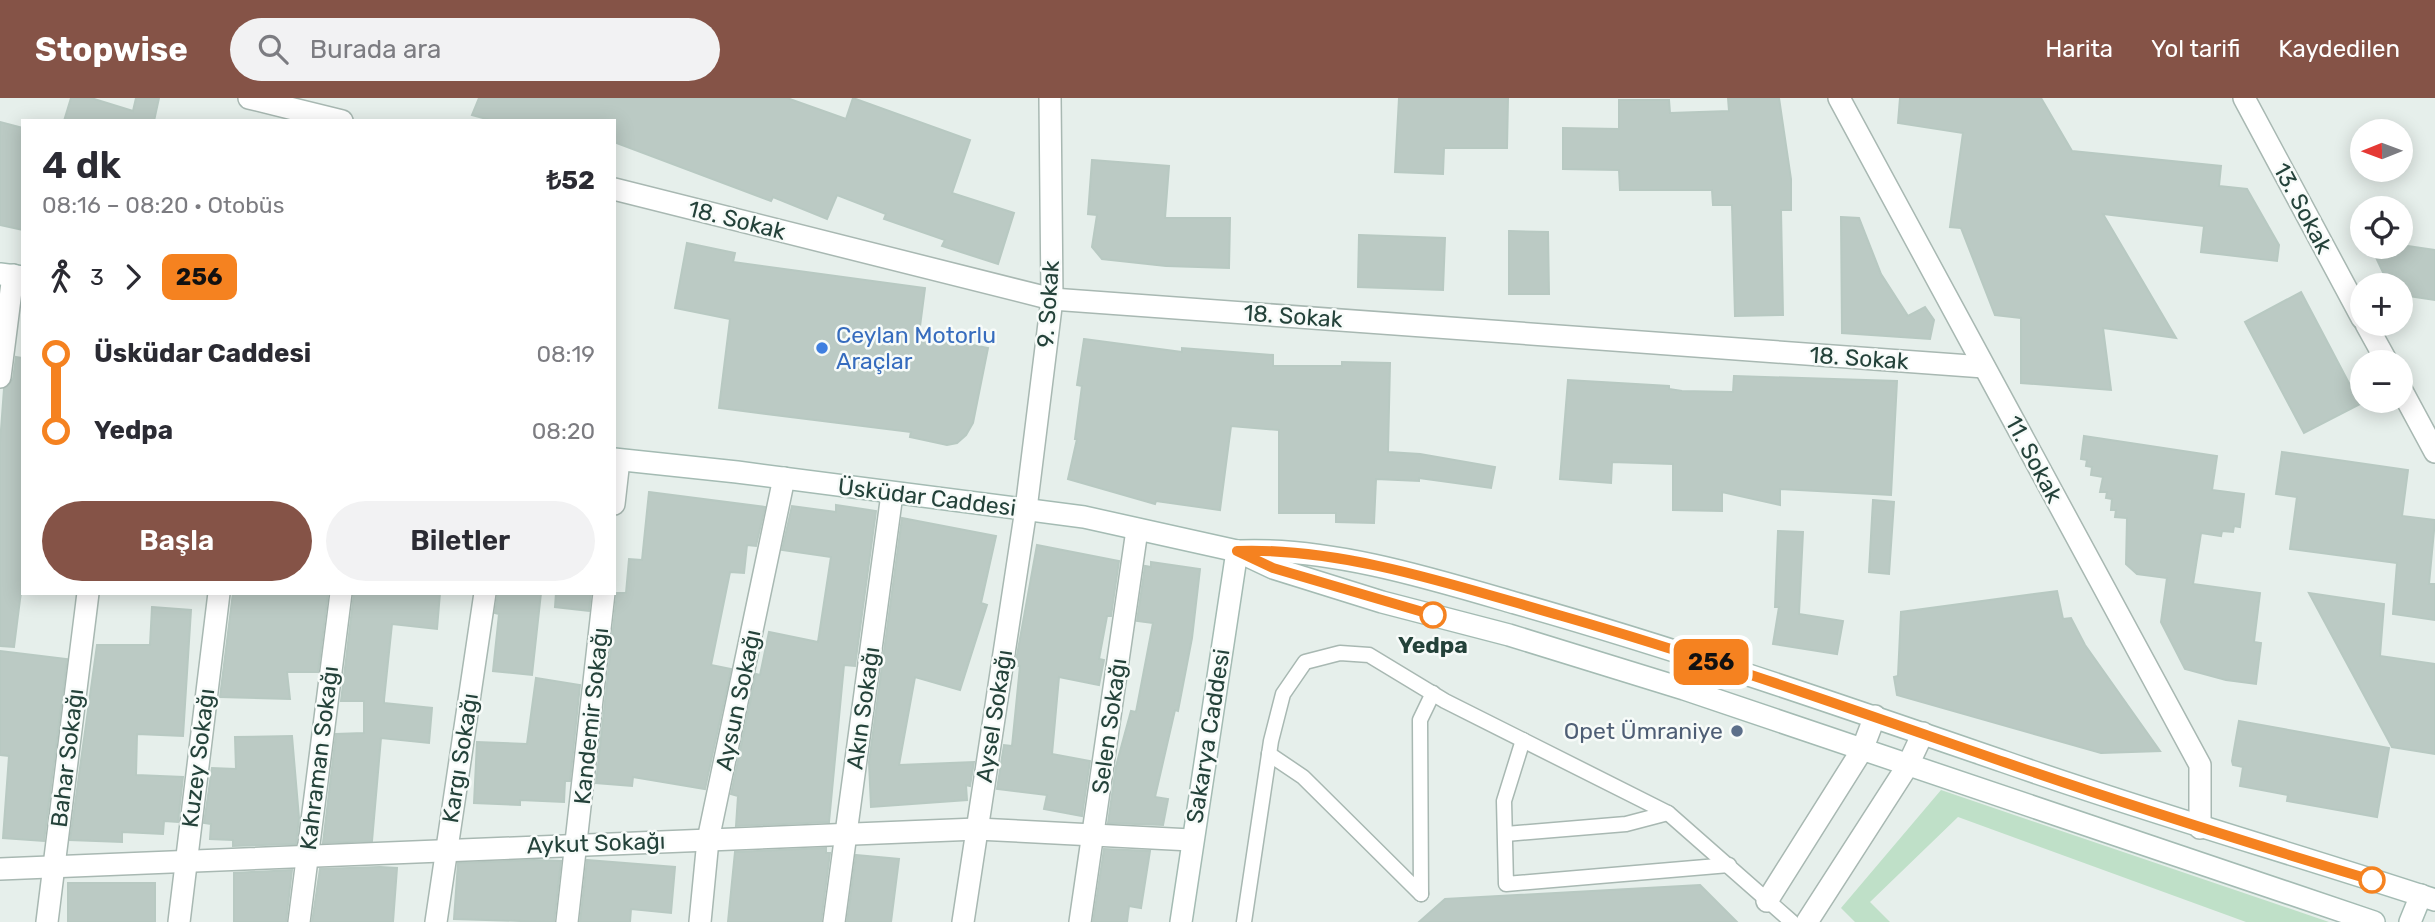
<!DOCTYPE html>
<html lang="tr">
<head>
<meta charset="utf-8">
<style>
  :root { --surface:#fff; --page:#f2f2f3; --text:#2b2b33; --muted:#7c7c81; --accent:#855347 }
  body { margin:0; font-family:Rubik,sans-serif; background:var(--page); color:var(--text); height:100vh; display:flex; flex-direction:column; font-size:26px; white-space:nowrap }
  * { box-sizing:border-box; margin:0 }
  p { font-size:23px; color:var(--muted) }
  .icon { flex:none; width:38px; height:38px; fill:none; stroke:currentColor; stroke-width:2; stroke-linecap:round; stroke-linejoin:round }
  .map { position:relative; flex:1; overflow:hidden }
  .details { position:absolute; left:21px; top:21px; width:595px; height:476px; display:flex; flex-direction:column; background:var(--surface); border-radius:0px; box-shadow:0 4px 18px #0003 }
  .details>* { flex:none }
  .badge { padding:0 14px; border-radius:10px; font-size:24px; line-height:46px }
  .needle { width:46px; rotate:269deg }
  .buttons { position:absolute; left:2350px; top:21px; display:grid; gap:14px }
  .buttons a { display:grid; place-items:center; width:63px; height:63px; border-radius:50%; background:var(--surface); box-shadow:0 4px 18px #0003; font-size:35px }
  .map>.badge { position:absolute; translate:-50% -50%; box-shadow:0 0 0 4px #fff }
  .legs { display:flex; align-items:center; gap:10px; height:77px; padding:0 21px; font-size:23px }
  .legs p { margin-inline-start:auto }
  .summary { display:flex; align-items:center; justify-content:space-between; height:119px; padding:0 21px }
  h1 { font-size:38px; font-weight:600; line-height:52px }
  .cta { display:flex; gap:14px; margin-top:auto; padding:14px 21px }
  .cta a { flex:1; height:80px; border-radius:42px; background:var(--accent); color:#fff; font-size:28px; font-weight:600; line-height:80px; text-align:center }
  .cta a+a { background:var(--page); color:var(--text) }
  ul { padding:0 21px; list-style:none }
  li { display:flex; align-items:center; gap:24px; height:77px; font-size:26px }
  li i { display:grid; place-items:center; width:10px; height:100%; margin:0 9px; background:currentColor }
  li i::after { content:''; width:18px; height:18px; margin:-9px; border:5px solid; border-radius:50%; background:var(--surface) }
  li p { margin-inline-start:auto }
  li:first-child i { background:linear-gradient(#0000 50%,currentColor 0) }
  li:last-child i { background:linear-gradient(currentColor 50%,#0000 0) }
  header { display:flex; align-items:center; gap:42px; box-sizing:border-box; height:98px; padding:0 35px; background:var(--accent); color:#fff }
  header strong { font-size:33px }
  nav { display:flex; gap:38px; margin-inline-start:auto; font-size:24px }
  .search { width:490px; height:63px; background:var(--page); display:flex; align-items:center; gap:18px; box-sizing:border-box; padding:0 24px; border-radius:38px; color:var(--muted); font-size:26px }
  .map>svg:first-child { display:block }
  .green { fill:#bfe0c8 }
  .building { fill:#bbcac4; stroke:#b8c9c2; stroke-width:2 }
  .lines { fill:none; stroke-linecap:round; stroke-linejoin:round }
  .lane-casing { stroke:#a8b8b2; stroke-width:17 }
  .street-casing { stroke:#a8b8b2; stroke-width:24 }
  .secondary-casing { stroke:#a4bbb3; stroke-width:24 }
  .lane { stroke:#fff; stroke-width:14 }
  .street { stroke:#fff; stroke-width:21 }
  .secondary { stroke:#fff; stroke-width:21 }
  .line-1-casing { stroke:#fff; stroke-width:16 }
  .line-1 { stroke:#f58220; stroke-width:10 }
  .shop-dot { fill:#3f7fe0; stroke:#f7fbf9; stroke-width:2.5 }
  .stop-1-dot { fill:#fff; stroke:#f58220; stroke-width:3.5 }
  .service-dot { fill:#5c6f8a; stroke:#f7fbf9; stroke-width:2.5 }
  .labels { text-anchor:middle; stroke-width:5; stroke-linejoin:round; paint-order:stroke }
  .street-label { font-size:23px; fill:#24423a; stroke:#f7fbf9 }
  .shop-label { font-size:23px; fill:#366cbe; stroke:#f7fbf9; text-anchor:start }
  .stop-label { font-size:23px; font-weight:bold; fill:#24423a; stroke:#f7fbf9 }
  .service-label { font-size:23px; fill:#4e5e75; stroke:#f7fbf9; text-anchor:end }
</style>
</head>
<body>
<header>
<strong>Stopwise</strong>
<div class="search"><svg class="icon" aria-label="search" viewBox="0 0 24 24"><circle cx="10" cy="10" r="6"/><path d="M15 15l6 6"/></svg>Burada ara</div>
<nav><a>Harita</a><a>Yol tarifi</a><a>Kaydedilen</a></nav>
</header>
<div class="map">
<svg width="2435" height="824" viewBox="0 0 2435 824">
  <rect width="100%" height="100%" fill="#e6efeb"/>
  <path class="green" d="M1941,692l388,132h-83l-288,-105 -88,85 20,20h-35l-14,-14z"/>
  <g class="building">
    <path d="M71,0h20l42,13 3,-13h23l-5,23h-90z"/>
    <path d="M479,0h308l59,21 7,-21 117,42 -18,53 62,20 -16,51 -56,-18 3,-6 -61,-21 2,-5 -49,-19 -10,24 -54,-22 -2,4 -157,-59v-21h-120l-22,-6z"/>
    <path d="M1399,0h109l-1,50h-63l-1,26 -48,-2z"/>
    <path d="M1728,0h51l12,81v31h-10l2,105 -48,1 -3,-111h-19l-1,-15h-92l-1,-20 -56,-1v-41l56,1v-29h50l1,13 59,-2z"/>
    <path d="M1900,0h141l31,53 149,15 -2,20 28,3 32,56 -2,16 -76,-9 3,-26 -101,-12 73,124 -73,-10 8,62 -90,-7v-65l-26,-3 -34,-87 -11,-1 13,-94 -65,-10z"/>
    <path d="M0,24l23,6v102l-23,-5z"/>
    <path d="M1092,62l77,6 -4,52h65l-1,50 -63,-2 -64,-7 -10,-12 5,-32 -9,-1z"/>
    <path d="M1841,119l18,1 22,56 27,42 17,-9 9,13 -4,19 -88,-6z"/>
    <path d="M1509,133l39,1 1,62h-40z"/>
    <path d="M1359,137l86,3 -2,52 -85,-3z"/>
    <path d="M687,145l48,10 -2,9 192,26 -6,46 69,14 -15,75 -7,12 -9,8 -10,2 -37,-8 1,-5 -192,-24 11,-89 -55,-11z"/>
    <path d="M2401,147l34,5v50l-34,-5v-10h-12l-18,-38z"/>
    <path d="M2301,194l59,112 -56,29 -59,-111z"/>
    <path d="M1084,241l98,13v-4l91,7v11h69v-4l48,1 -2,89 32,2 75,13 -4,21 -72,-10v3l-43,-2 -2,44 -38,-1v-9h-57v-83l-48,-4 -11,84 -64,-9 -1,3 -87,-25 9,-40h-2l7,-53 -5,-1z"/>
    <path d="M16,259l7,1v218l-9,71 -14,-1v-203l4,-54 9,-10z"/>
    <path d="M1734,278l163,5 -6,114 -111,-6v16l-58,-13v19l-49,-1v-46l-61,-2 -1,21 -51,-4 8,-99 101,6v3l13,2 51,1z"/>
    <path d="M2084,338l133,20 -5,34 32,4 -4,33 -6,-1 -1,6 -11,-1 -1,5 -20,-3 -8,51 67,9 -6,49 7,1 -5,41 -30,-4 -41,-11 -24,-47 6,-44 -30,-4 -11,-10 1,-46 -12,-1 1,-7h-5l1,-11 -6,-1 1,-6h-7l3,-15 -12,-2 1,-8 -6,-1 1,-6 -6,-1z"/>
    <path d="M2282,354l126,18 -6,46 33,4 -6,64h6v36l-42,-6 4,-51 -107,-14 7,-52 -21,-3z"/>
    <path d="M649,394l116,15 -9,39 -9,-1 -3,28 -14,-1 -19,93 20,4 -26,120 -72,-12 -1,9 -36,-3 21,-190h9l3,-34 13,1z"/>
    <path d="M1873,402l21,2 -5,72 -20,-2z"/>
    <path d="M836,407l40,6 -21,155 -11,-1 -15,157 -93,4 2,-30 -7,-2 25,-120 4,1 9,-43 49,10 13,-85 -49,-7 10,-44 44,6z"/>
    <path d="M902,420l94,18 -15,67 6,2 -27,85 -45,-13 -16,88 75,-3 -4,24 -4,-1 1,15 -96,7 -2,-45z"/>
    <path d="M1778,433l25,1 -4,82 44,7 -6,33 -64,-10 6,-37h-4z"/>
    <path d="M1037,447l82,16 -8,55h-4l-8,43 5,1 -5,25 -40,-8 -7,77 38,7 -8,55 -38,-7 3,-14 -50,-6 7,-44 8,1 8,-80h-5z"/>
    <path d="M1151,464l49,7 -8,69 -14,73 -3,-1 -20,87 13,2 -5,26 -55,-2 8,-57 15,-55 5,1 17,-89 -16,-2 8,-55 6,1z"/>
    <path d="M2057,493l6,28 8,-1 14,27 75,106 -59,2 -204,-58 -3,-18 4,-1 3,-64z"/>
    <path d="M233,495h95l-10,79h-31l3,27 -70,-2z"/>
    <path d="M354,495h86l-3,36 -45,-5 -8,76v3l48,5 -3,35 -48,-5 -9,103 -49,2 13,-109 28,-1v-32h-23z"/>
    <path d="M498,495h43l-9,82 -39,-4 6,-57 -4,-1z"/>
    <path d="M556,495h35l-2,18 -34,-4z"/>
    <path d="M2309,495l75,11 -4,52 55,8v90l-43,-7z"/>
    <path d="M152,509l39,3 -8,126 -46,-2 -1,41 47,2 -5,45 -14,-1 -1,13 -41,-2v10l-52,-2 27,-195h53z"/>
    <path d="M0,553l67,8 -23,182 -41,-3 6,-82 -9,-1z"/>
    <path d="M536,580l44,7 -10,96h-5l-1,21 -44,-2v5l-46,-2 3,-61 50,2z"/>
    <path d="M2239,623l150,27 -12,69 -90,-16 1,-6 -48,-9 3,-19 -10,-2 -1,-4z"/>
    <path d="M292,638l7,82 -3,26 -63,2v-6l-23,-1 1,-15 -7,-1 8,-55 24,1 -1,-32z"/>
    <path d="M826,750v5h4l-9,69h-93l7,-70z"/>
    <path d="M1104,751l46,2 -9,57 -12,-2 -2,16h-34z"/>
    <path d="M856,757l43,4 -8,63h-44z"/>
    <path d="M534,762l27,1 -7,61 -100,-3 4,-56z"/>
    <path d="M587,762l88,7 -4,46 -40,-4 -1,13h-50z"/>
    <path d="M380,769l17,1 -4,54h-81l8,-53z"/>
    <path d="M292,772l-6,52h-52v-49z"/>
    <rect x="68" y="785" width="87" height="39"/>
    <path d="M1700,787l37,37h-318l26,-23z"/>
  </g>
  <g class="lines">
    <g class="lane-casing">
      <g id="lane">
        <path d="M1523,642l-19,61 2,83 223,-19"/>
        <path d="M1269,656l34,23 118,117"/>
        <path d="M1506,736l120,-10 42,-11"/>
        <path d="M1421,796l-1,-174 13,-27"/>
        <path d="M1244,824l27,-181 12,-47 22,-32 35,-9 29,2 76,46 223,112 124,109"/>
      </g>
    </g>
    <g class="street-casing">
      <g id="street">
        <path d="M249,0l93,23"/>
        <path d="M1839,0l361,667v63"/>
        <path d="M2244,0l118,220"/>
        <path d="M614,91l438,110 932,68"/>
        <path d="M2366,226l21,38"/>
        <path d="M0,279l13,-102"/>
        <path d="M2401,291l34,63"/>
        <path d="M614,406l5,-44"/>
        <path d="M0,771l977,-40 214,11"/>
        <path d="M1767,803l95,-151 13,-34"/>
        <path d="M47,824l41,-329"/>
        <path d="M179,824l40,-329"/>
        <path d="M299,824l42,-329"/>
        <path d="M436,824l49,-329"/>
        <path d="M567,824l37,-329"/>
        <path d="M700,824l8,-82 76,-362"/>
        <path d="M834,824l58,-428"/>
        <path d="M963,824l63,-413 26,-210 -2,-201"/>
        <path d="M1080,824l57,-392"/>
        <path d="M1807,824l101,-157 15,-32"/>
      </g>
    </g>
    <g class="secondary-casing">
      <g id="secondary">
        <path d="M0,176l23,3"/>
        <path d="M614,361l123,13 347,45 153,34 36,17 109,34 127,33 175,54 690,233"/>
        <path d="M1239,453c90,-4 191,27 276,52 166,47 327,103 490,159 142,50 287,91 430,138"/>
        <path d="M1181,824l56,-371"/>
        <path d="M2410,824l11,-27"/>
      </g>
    </g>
    <use href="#lane" class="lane"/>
    <use href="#street" class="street"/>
    <use href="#secondary" class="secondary"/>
  </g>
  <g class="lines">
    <g class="line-1-casing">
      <path id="line-1" d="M1433,517l-160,-47 -36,-17c107,-4 223,36 325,65 150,43 295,95 442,146 121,42 244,81 368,118"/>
    </g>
    <use href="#line-1" class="line-1"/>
  </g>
  <circle class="shop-dot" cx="822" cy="250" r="7"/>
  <g class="stop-1-dot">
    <circle cx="1433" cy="517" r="12"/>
    <circle cx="2372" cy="782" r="12"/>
  </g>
  <circle class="service-dot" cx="1737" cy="633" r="7"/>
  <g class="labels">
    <g class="street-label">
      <text transform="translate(2303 110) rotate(62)" y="8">13. Sokak</text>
      <text transform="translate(737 122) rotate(14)" y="8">18. Sokak</text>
      <text transform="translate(1048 206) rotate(-86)" y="8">9. Sokak</text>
      <text transform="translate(1293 218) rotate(4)" y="8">18. Sokak</text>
      <text transform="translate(1859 260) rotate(4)" y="8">18. Sokak</text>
      <text transform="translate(2034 361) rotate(62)" y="8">11. Sokak</text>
      <text transform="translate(927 399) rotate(7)" y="8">Üsküdar Caddesi</text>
      <text transform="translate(738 602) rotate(-78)" y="8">Aysun Sokağı</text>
      <text transform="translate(863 610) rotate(-82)" y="8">Akın Sokağı</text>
      <text transform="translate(591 618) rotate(-84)" y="8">Kandemir Sokağı</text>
      <text transform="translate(994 618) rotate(-81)" y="8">Aysel Sokağı</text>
      <text transform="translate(1109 628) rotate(-82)" y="8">Selen Sokağı</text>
      <text transform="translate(1208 638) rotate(-81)" y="8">Sakarya Caddesi</text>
      <text transform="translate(67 660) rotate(-83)" y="8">Bahar Sokağı</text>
      <text transform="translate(198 660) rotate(-83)" y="8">Kuzey Sokağı</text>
      <text transform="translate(319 660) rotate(-83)" y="8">Kahraman Sokağı</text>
      <text transform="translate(460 660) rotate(-81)" y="8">Kargı Sokağı</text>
      <text transform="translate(596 745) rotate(-2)" y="8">Aykut Sokağı</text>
    </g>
    <g class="shop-label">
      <text x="836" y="245">Ceylan Motorlu<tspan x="836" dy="26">Araçlar</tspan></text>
    </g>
    <g class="stop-label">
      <text x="1433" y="555">Yedpa</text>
    </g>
    <g class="service-label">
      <text x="1723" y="641">Opet Ümraniye</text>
    </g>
  </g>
</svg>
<div class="buttons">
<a><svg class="needle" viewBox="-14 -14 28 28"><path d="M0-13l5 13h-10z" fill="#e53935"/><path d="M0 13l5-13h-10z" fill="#7c7c81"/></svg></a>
<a><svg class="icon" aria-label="locate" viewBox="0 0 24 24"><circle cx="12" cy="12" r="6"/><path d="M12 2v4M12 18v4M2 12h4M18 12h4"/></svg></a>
<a>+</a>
<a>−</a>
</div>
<b class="badge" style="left:1711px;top:564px;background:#f58220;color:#111">256</b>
<section class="details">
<div class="summary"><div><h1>4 dk</h1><p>08:16 – 08:20 · Otobüs</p></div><b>₺52</b></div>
<div class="legs"><svg class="icon" aria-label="walk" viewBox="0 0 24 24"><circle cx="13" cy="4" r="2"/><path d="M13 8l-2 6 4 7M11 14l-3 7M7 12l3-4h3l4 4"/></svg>3<svg class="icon" aria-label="forward" viewBox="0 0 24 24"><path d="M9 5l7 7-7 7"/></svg><b class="badge" style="background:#f58220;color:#111">256</b></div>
<ul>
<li><i style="color:#f58220"></i><b>Üsküdar Caddesi</b><p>08:19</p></li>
<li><i style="color:#f58220"></i><b>Yedpa</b><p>08:20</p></li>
</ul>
<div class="cta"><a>Başla</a><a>Biletler</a></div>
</section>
</div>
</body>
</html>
